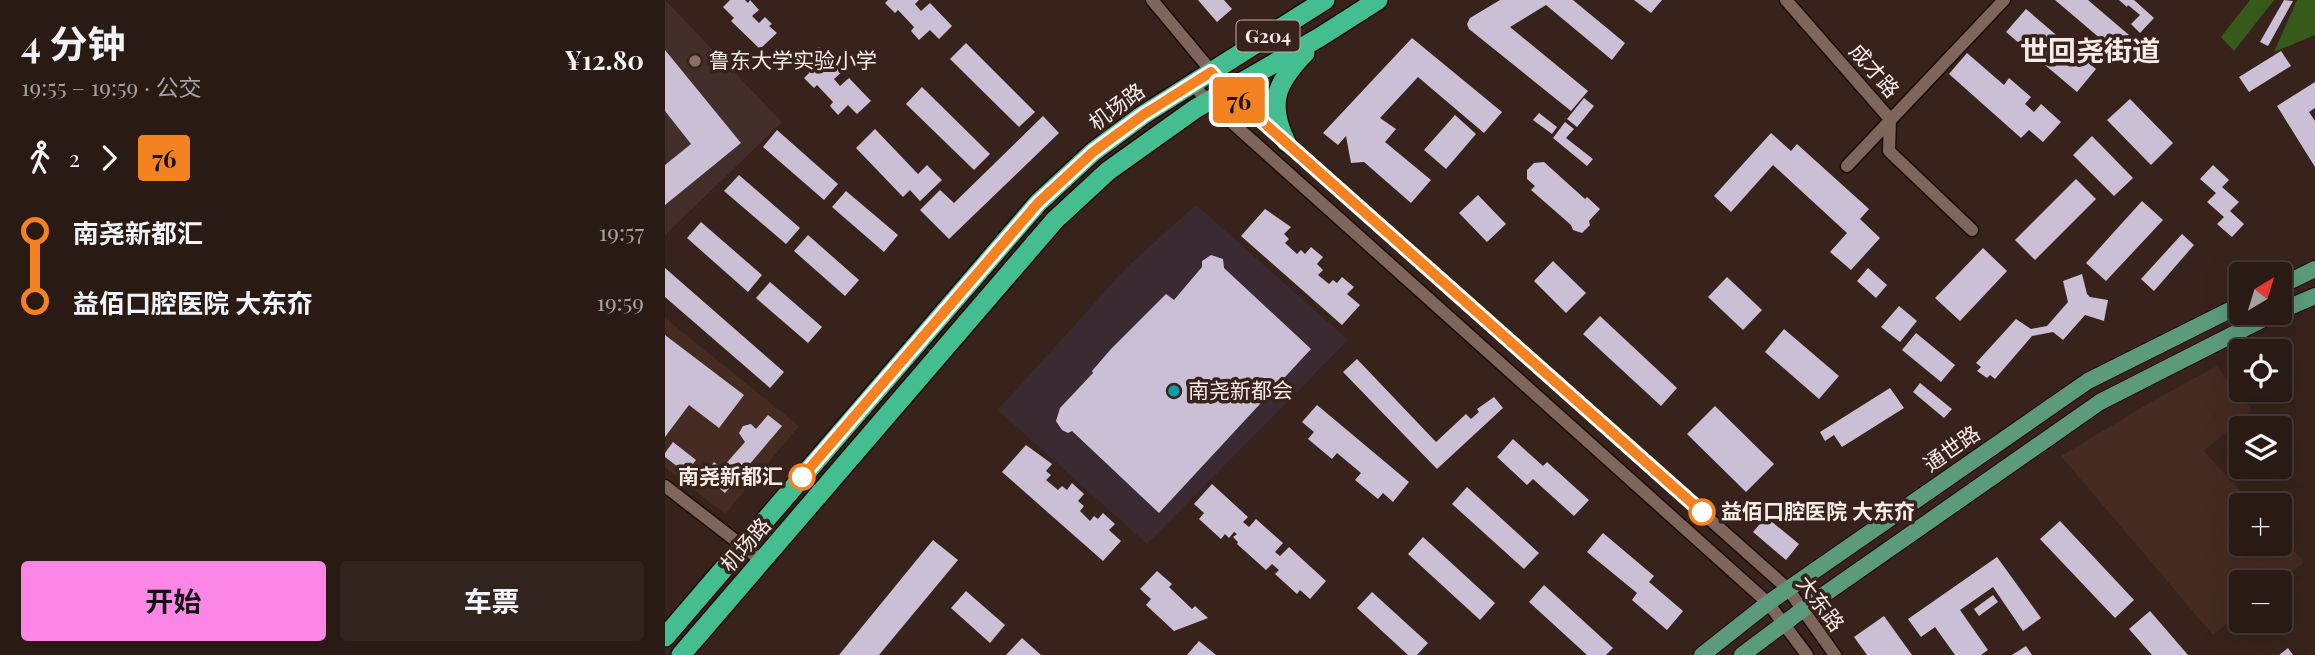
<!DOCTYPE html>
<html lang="zh">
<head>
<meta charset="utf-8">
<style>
  :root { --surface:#291a14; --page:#31231d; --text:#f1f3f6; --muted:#a5a1a0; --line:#453834; --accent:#fb86e5 }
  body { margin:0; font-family:"Playfair Display","Noto Sans SC",serif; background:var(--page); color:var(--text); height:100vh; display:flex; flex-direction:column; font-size:26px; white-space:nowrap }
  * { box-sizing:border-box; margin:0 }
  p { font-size:23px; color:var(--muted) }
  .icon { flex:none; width:38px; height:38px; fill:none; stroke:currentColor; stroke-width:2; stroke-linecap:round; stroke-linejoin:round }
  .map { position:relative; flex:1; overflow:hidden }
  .side { display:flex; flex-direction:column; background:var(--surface); width:665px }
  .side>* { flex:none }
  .badge { padding:0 14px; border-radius:5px; font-size:24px; line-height:46px }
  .needle { width:46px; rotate:38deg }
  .tools { position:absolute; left:1564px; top:262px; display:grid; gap:14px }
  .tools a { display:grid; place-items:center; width:63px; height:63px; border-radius:7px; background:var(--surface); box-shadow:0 7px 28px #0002,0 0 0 2px var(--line); font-size:35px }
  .map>.badge { position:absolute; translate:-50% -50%; box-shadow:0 0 0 4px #fff }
  .legs { display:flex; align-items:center; gap:10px; height:77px; padding:0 21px; font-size:23px }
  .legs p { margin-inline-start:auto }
  .head { display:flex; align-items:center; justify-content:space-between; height:119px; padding:0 21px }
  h1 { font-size:38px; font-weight:700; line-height:52px }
  .primary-button { display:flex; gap:14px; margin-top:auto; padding:14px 21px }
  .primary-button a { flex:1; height:80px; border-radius:7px; background:var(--accent); color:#111; font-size:28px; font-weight:700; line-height:80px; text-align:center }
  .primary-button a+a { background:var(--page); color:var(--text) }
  ul { padding:0 21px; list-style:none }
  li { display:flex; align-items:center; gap:24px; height:70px; font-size:26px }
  li i { display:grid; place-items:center; width:10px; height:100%; margin:0 9px; background:currentColor }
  li i::after { content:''; width:18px; height:18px; margin:-9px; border:5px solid; border-radius:50%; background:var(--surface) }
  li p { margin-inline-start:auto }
  li:first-child i { background:linear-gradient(#0000 50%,currentColor 0) }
  li:last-child i { background:linear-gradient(currentColor 50%,#0000 0) }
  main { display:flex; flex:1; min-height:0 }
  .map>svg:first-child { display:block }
  .commercial { fill:#3c2a32 }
  .built { fill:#452b21 }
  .education { fill:#422f29 }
  .green { fill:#355a1a }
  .building { fill:#cabfd5 }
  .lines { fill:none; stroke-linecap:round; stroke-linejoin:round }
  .minor-casing { stroke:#1d0c06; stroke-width:15 }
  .major-casing { stroke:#1d0c06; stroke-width:18 }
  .highway-casing { stroke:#1d0c06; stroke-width:22 }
  .minor { stroke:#7e665d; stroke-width:12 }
  .major { stroke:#5b9b7c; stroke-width:16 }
  .highway { stroke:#44be91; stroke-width:19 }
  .line-1-casing { stroke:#fff; stroke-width:16 }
  .line-1 { stroke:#f58220; stroke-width:10 }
  .education-dot { fill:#8d6e63; stroke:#37231b; stroke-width:2.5 }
  .culture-dot { fill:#0f9aa8; stroke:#37231b; stroke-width:2.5 }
  .stop-1-dot { fill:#fff; stroke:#f58220; stroke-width:3.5 }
  .labels { text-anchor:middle; stroke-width:7; stroke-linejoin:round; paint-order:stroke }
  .shield { fill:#37231b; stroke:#beaea8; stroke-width:2 }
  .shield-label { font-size:19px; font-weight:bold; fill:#f8eae5 }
  .poi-label { font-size:21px; fill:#f8eae5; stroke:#37231b; text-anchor:start }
  .street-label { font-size:21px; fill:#f8eae5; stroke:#37231b }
  .stop-label { font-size:21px; font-weight:bold; fill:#f8eae5; stroke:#37231b; text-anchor:end }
  .district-label { font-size:28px; font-weight:bold; fill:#f8eae5; stroke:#37231b }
</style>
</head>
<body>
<main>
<section class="side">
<div class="head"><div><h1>4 分钟</h1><p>19:55 – 19:59 · 公交</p></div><b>¥12.80</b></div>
<div class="legs"><svg class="icon" aria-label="walk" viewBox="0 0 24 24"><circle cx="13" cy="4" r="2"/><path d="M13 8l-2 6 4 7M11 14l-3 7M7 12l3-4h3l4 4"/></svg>2<svg class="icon" aria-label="forward" viewBox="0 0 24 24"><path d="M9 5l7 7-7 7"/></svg><b class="badge" style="background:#f58220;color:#111">76</b></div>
<ul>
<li><i style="color:#f58220"></i><b>南尧新都汇</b><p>19:57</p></li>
<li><i style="color:#f58220"></i><b>益佰口腔医院 大东夼</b><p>19:59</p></li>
</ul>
<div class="primary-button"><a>开始</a><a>车票</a></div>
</section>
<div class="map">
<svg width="1650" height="655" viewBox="0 0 1650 655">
  <rect width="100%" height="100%" fill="#37231b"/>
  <path class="commercial" d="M531,205l152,135 -201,204 -149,-134 130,-144z"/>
  <g class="built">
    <path d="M0,318l134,108 -74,88 -60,-47z"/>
    <path d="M1552,366l35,44 -48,41 50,55h-12v38h38v-8l24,26 -26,21h-36v28l-29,24 -152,-179 95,-57z"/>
  </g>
  <path class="education" d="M0,0l117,122 -117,113z"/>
  <g class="green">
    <path d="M1585,0h24l-40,51 -13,-14z"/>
    <path d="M1632,0h18v35l-41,17z"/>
  </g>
  <g class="building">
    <path d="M65,0h15l3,3 2,-3 9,10 -7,6 7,7 6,-6 7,7 -3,2 8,7 -17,16 -29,-28 3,-3 -11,-11z"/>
    <path d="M223,0h31l-4,4 6,7 9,-8 22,23 -13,13 -9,-9 -11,10 -8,-9 3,-4 -16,-17 -3,3 -10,-10z"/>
    <path d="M533,0h26l8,9 -15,13z"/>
    <path d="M835,0h73l52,43 -13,17 -66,-55 -36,22 78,64 -17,20 -102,-82 -2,-5 3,-6z"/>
    <path d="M969,0h28l-11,13z"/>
    <path d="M1390,0h33l41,35 -14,16z"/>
    <path d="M1454,0h15l20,18 -14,15 -9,-9 9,-9 -12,-10 -1,2z"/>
    <path d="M1619,0l9,1 -25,45 -8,-4z"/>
    <path d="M1361,9l70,60 -19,23 -71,-60z"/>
    <path d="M747,38l90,74 -18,21 -66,-56 -38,41 16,11 -11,13 46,38 -20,23 -47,-41 -13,1 -5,-27 -8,9 -15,-12z"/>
    <path d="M301,43l69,69 -16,15 -69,-68z"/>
    <path d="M154,47l24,24 -9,8 6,7 9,-8 22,23 -14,13 -9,-9 -10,10 -8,-9 3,-4 -16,-17 -3,3 -10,-10 9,-9 -8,-8z"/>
    <path d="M0,50l76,93 -76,62v-40l26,-21 -26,-33z"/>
    <path d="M1616,51l10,15 -42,26 -10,-15z"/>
    <path d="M1302,53l37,32 5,-7 22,19 -6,7 9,8 7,-8 20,18 -18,20 -14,-12 -8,8 -72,-64z"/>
    <path d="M1650,82v26l-6,4 6,9v46l-38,-61z"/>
    <path d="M257,87l68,67 -16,16 -68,-66z"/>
    <path d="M919,98l10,8 -17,21 -10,-8z"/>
    <path d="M1465,99l43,44 -22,22 -44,-45z"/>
    <path d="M874,113l18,14 -5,7 -19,-14z"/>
    <path d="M790,115l21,19 -30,35 -22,-19z"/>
    <path d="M378,116l16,17 -110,106 -29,-29 20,-20 14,13z"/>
    <path d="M900,122l9,7 -8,9 27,21 -6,7 -34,-28z"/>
    <path d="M210,129l43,45 9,-9 15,15 -22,21 -10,-11 -7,7 -47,-49z"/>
    <path d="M112,130l61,54 -14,16 -61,-53z"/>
    <path d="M1106,133l20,18 6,-7 72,65 -9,10 20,19 -29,32 -21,-18 17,-19 -74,-68 -42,47 -17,-16z"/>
    <path d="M1427,136l41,42 -19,18 -41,-41z"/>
    <path d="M879,162l41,37 2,-2 13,12 -11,12 1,4 -8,8 -9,-3 -2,-5 -40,-35 4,-4 -8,-7v-9l7,-7z"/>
    <path d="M1548,165l16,15 -7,7 17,15 -9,9 14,13 -12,13 -15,-13 7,-7 -17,-15 9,-9 -16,-14z"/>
    <path d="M74,175l61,53 -14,16 -62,-53z"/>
    <path d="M1411,179l20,20 -61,61 -20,-20z"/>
    <path d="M181,191l52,44 -14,17 -52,-45z"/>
    <path d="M813,195l28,29 -19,18 -28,-29z"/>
    <path d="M1477,201l21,19 -57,61 -20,-18z"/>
    <path d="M600,209l26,18 -7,7 5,5 -4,4 12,11 4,-4 4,4 6,-7 12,10 -6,7 6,6 -5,5 11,9 4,-4 4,3 5,-6 12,10 -7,7 13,11 -18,20 -101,-89z"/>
    <path d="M36,222l61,53 -14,17 -61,-54z"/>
    <path d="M1517,234l12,11 -40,46 -13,-12z"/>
    <path d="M143,235l51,45 -14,16 -51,-45z"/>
    <path d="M1318,248l24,23 -47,50 -25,-23z"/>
    <path d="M546,255l12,4 1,9 87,81 -152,164 -87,-82 -4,2 -6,-3 -6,-9 4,-13 33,-35 -1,-2 19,-22 55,-55 8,6 28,-33v-6z"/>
    <path d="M888,261l33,32 -20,20 -32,-32z"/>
    <path d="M0,268l119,104 -14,16 -105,-91z"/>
    <path d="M1203,268l19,17 -11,13 -19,-17z"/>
    <path d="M1417,274l5,20 3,3 18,3 -4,21 -19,-6 -22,25 -10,-8 -21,4 -37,43 -5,-4 -3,3 -10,-7 4,-4 -5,-4 40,-44 15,10 16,-3 21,-24 -5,-21z"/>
    <path d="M1062,277l35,33 -19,20 -35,-33z"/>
    <path d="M105,282l52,45 -14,16 -52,-45z"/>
    <path d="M1234,306l18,15 -17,21 -19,-15z"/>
    <path d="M935,316l77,72 -16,18 -78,-72z"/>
    <path d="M1119,329l55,47 -20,23 -54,-47z"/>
    <path d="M1251,333l39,32 -14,17 -39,-32z"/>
    <path d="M0,335l79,60 -25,33 -30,-23 -24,32z"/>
    <path d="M692,359l79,83 30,-28 5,5 8,-7 -2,-3 17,-12 9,11 -66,61 -94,-97z"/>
    <path d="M1255,383l32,26 -8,9 -31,-26z"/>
    <path d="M1225,388l14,20 -62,39 -8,-12 -9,6 -5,-9z"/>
    <path d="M652,405l92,77 -16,20 -10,-9 -5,6 -23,-19 6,-7 -24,-20 -5,6 -24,-20 6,-7 -12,-10z"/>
    <path d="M1050,406l59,58 -28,28 -59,-58z"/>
    <path d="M103,415l14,11 -57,67 -21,-18 10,-13 8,6 23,-26 -6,-9 4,-7 8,-2 5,5z"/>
    <path d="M848,439l30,27 4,-4 42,38 -15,16 -41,-37 -6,6 -30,-28z"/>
    <path d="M8,442l23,18 -10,13 -21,-16v-4z"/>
    <path d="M361,445l26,19 -6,7 5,4 -5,5 12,10 4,-4 5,4 5,-7 12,11 -6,7 6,5 -4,5 10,10 4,-5 4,3 5,-6 12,11 -6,6 12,11 -18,20 -101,-89z"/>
    <path d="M547,484l36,33 -5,5 6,5 7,-8 27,24 -8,9 5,4 9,-9 37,34 -16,18 -10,-9 -3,4 -22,-20 4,-4 -7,-6 -6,6 -29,-26 1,-2 -5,-5 4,-3 -3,-2 -5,6 -4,-4 -4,5 -22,-20 5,-6 -10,-9z"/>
    <path d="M802,487l72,66 -15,16 -72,-65z"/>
    <path d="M1101,517l33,27 -13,16 -33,-28z"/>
    <path d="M1395,521l74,79 -19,18 -75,-79z"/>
    <path d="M938,533l51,43 -5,6 34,29 -16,19 -35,-30 5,-7 -50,-41z"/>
    <path d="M758,537l72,66 -15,17 -72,-66z"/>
    <path d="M268,540l25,20 -79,95h-40z"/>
    <path d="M1332,557l44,61 -18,13 -30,-44 -33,23 28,40 -7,5h-26l-20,-28 -14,10 -13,-18z"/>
    <path d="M492,571l15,13 -3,3 23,22 3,-3 13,12 -34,13 -28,-26 5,-6 -11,-10z"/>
    <path d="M879,585l69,63 -7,7h-19l-58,-53z"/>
    <path d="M301,591l39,34 -15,18 -39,-35z"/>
    <path d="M707,592l56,51 -11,12h-9l-51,-47z"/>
    <path d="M1328,595l5,7 -19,14 -5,-7z"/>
    <path d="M1485,611l38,44h-36l-23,-26z"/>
    <path d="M1219,616l28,39h-45l-13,-18z"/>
    <path d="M357,638l19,17h-35z"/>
    <path d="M534,641l17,14h-29z"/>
    <path d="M1361,646l6,9h-20z"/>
    <path d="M1623,648l5,7h-14z"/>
  </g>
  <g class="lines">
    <g class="minor-casing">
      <g id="minor">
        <path d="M487,0l75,90 561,499 47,66"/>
        <path d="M1121,0l104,119 -1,32 83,79"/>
        <path d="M526,83l17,18 560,502 39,52"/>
        <path d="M1182,166l157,-166"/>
        <path d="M0,486l97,75"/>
      </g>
    </g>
    <g class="major-casing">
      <g id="major">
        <path d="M1615,286l35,-17"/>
        <path d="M1615,311l35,-15"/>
        <path d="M1037,655l66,-52 320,-222 154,-77"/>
        <path d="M1077,655l60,-45 298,-208 175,-89"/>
      </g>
    </g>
    <g class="highway-casing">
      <g id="highway">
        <path d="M621,142c-19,-39 -10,-59 19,-89"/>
        <path d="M0,637l373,-434 55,-51 50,-37 182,-115"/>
        <path d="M16,655l374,-435 53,-49 87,-62 125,-72 58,-37"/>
      </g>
    </g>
    <use href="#minor" class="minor"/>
    <use href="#major" class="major"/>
    <use href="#highway" class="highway"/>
  </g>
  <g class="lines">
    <g class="line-1-casing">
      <path id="line-1" d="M137,477l236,-274 55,-51 50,-37 68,-43 16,18 475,422"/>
    </g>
    <use href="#line-1" class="line-1"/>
  </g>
  <circle class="education-dot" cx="30" cy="61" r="7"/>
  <circle class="culture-dot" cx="509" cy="391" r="7"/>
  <g class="stop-1-dot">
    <circle cx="137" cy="477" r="12"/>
    <circle cx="1037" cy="512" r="12"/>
  </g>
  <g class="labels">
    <rect class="shield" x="571.5" y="20.5" width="63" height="31" rx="5"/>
    <g class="shield-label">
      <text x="603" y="43">G204</text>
    </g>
    <g class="poi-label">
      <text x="44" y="68">鲁东大学实验小学</text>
      <text x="523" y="398">南尧新都会</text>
    </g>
    <g class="street-label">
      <text transform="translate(1209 71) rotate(49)" y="7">成才路</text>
      <text transform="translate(452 107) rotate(-36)" y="7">机场路</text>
      <text transform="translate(1287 449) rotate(-35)" y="7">通世路</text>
      <text transform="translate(81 545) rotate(-49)" y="7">机场路</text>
      <text transform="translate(1155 604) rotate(53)" y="7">大东路</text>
    </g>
    <g class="stop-label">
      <text x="118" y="484">南尧新都汇</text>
      <text x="1056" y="519" text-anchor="start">益佰口腔医院 大东夼</text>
    </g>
    <g class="district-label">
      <text x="1425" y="61">世回尧街道</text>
    </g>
  </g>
</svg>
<div class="tools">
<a><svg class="needle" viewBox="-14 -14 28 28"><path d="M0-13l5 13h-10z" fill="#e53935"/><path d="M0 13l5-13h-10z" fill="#a5a1a0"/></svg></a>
<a><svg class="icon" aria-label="locate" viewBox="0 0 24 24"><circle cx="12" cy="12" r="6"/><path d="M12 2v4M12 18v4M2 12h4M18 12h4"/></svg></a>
<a><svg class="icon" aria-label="layers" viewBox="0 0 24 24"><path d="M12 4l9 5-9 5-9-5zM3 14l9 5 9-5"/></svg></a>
<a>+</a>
<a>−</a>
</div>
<b class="badge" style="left:574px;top:100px;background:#f58220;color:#111">76</b>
</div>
</main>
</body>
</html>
